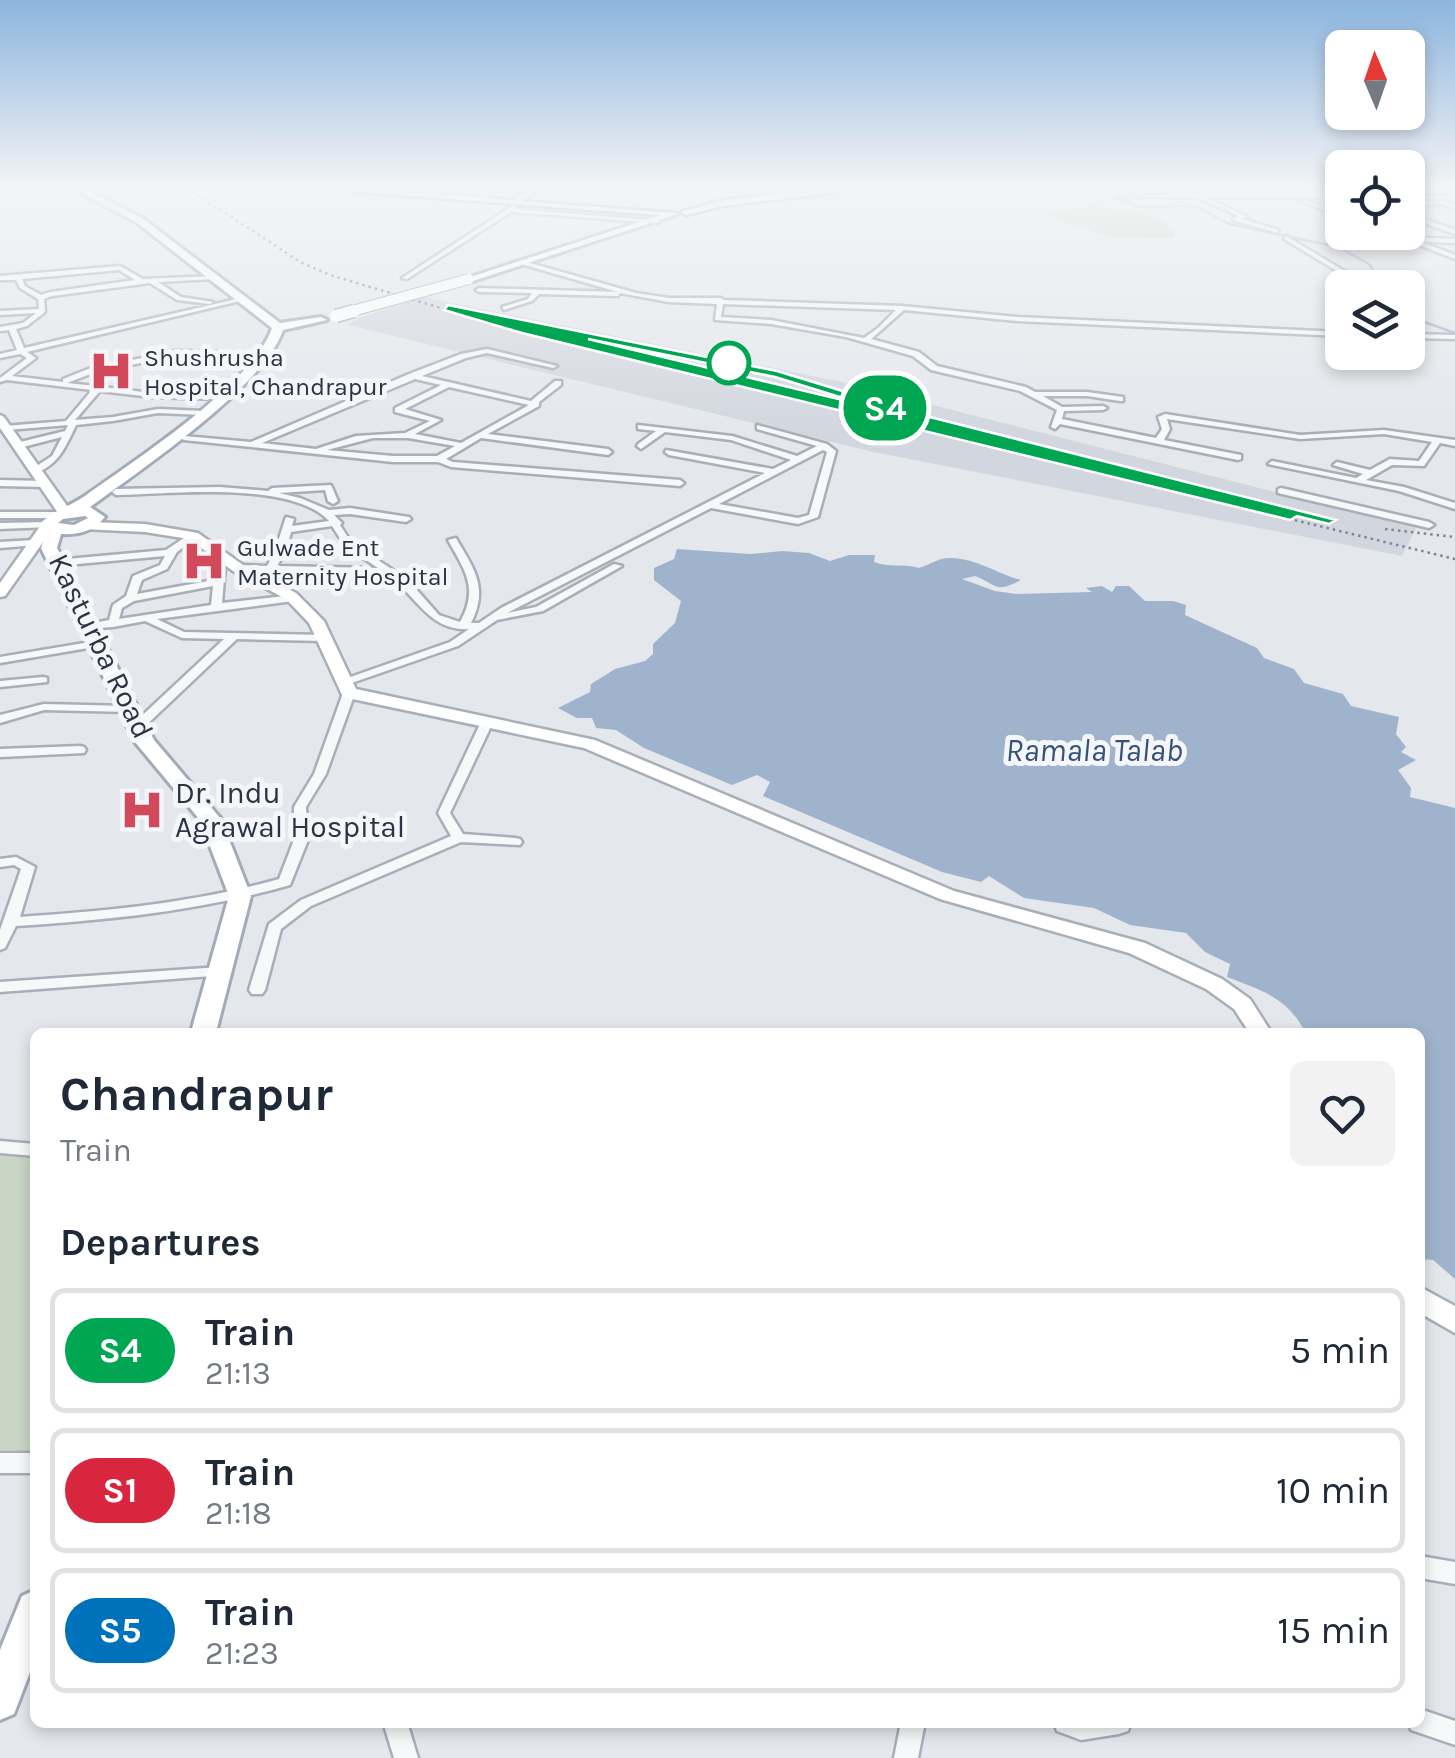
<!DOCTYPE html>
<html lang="en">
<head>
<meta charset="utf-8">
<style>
  :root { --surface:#fff; --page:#f2f2f3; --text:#1f2937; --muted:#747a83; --line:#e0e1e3 }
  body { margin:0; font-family:Karla,sans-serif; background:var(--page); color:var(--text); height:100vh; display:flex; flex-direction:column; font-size:38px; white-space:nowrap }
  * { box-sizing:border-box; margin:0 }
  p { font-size:32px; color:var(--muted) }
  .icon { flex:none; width:55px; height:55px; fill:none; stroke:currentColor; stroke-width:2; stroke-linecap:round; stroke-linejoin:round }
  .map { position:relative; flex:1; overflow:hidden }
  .drawer { position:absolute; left:30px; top:1028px; width:1395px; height:700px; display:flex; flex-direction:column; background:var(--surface); border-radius:15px; box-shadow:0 5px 15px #0003 }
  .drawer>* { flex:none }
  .badge { padding:0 20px; border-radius:32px; font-size:35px; line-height:65px }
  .needle { width:65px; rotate:358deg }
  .controls { position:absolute; left:1325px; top:30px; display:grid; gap:20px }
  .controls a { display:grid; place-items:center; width:100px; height:100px; border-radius:15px; background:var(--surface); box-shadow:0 5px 15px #0003; font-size:50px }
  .map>.badge { position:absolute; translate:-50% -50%; box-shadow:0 0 0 5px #fff }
  h2 { padding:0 30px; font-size:38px; line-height:90px }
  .round { display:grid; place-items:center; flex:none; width:105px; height:105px; border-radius:15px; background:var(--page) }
  .overview { display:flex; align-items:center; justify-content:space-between; height:170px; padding:0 30px }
  h1 { font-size:48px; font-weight:700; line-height:75px }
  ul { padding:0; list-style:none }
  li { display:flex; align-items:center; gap:30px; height:125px; margin:0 20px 15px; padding:0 10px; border:5px solid var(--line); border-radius:15px }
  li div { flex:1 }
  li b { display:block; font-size:38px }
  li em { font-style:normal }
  li .badge { min-width:110px; font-weight:700; text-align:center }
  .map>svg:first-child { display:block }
  .built { fill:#d2d6de }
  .green { fill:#c9d6c5 }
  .water { fill:#9fb4cc }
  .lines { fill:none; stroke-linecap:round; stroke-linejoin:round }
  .stream { stroke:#9fb4cc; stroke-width:2.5 }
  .street-casing { stroke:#a9aeb7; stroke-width:5 }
  .secondary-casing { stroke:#a9aeb7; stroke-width:5 }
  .primary-casing { stroke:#a3abb8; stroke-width:6 }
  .highway-casing { stroke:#8b94a3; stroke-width:5 }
  .street { fill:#f7f8fa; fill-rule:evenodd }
  .secondary { fill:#fff; fill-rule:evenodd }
  .primary { fill:#fff; fill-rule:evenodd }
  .highway { fill:#fff; fill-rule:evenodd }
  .rail { stroke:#7d8696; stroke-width:2.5; stroke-dasharray:2.5 4; stroke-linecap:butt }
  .primary-bridge-far1-casing { stroke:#a3abb8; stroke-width:12; stroke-linecap:butt }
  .primary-bridge-casing { stroke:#a3abb8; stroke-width:15; stroke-linecap:butt }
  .primary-bridge-far1 { stroke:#fff; stroke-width:10 }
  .primary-bridge { stroke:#fff; stroke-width:12 }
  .line { fill:#00a651; stroke:#fff; stroke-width:2.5; fill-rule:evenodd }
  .stop-dot { fill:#fff; stroke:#00a651; stroke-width:5 }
  .labels { text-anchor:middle; stroke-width:10; stroke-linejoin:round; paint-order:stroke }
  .far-poi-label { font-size:25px; fill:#2b3445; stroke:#f4f6f9; text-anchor:start }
  .street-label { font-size:30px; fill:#2b3445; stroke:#f4f6f9 }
  .poi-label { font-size:30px; fill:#2b3445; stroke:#f4f6f9; text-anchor:start }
  .water-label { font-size:32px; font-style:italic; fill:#34527a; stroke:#f4f6f9 }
</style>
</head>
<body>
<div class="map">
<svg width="1455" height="1758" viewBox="0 0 1455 1758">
  <rect width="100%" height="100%" fill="#e4e7ec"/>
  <path class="built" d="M423,297l419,85 574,146 -14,28 -528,-104 -526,-127 11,-7z"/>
  <g class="green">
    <path d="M1091,206c26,2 66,5 84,25l-2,7 -63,-1 -65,-22 4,-4z"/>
    <path d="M0,1155l35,3v293l-35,-1z"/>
  </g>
  <path class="water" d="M677,549l73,5 32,-3 27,2 21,8 19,-6h26l-1,7c15,6 29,1 45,6 7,-2 16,-7 22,-9 27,-6 54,14 80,21 -26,14 -23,5 -46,-4l-13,3 33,12 21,3 76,-2 -6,-4 16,-2 10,6 4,-6h13l16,15h28l13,4 -1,10 72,33 7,10 30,11 10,14 39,11 8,12 48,11 -3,17 10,13 -5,5 15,8 -18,10 13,18 -1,9 45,11v471l-22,-19 -13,-1v-227h-115c-17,-34 -44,-42 -78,-55l3,-13 -25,-12 -19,-19 -56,-8 -36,-17 -70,-10 -35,-22 -8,6 -39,-10 -179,-76 7,-14 -13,-7 -25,10 -88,-37 -28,-18 -20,-2 -4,-10h-15l-19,-10 32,-16 1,-8 24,-15 30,-8 8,-7v-10l22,-21 6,-22 -27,-21v-12l20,-9z"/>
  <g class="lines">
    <g class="stream">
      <path d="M1145,188l-28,10 21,9 57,-1 34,18 109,23 31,17 17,24"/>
      <path d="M1408,316l47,17"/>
    </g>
    <g class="street-casing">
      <g id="street">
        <path d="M1455,188v4l-47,2v-3z"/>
        <path d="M1196,193l146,1v3h-138l44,20 -6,2 37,11 -2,3 -44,-13v-2l6,-2 -44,-19h-78z"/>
        <path d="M1300,198l42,16v4l-42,-18z"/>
        <path d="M1443,201l12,4v4l-14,-5 -33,2v-3z"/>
        <path d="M514,205l3,2 -2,2 146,12 -3,2 -147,-11 -104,67 -5,-1z"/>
        <path d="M1408,213l47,17v4l-47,-17z"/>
        <path d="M1386,232h9l12,5 48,2v4l-49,-2z"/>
        <path d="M1286,236l65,39 9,13h-7l-6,-11 -63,-38z"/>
        <path d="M1421,242l34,13v4l-36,-14z"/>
        <path d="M523,261l113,32 33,5h52l3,2 178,6 115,11 325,15v4l-325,-15 -113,-11 -33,29 48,13 18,14 89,21 9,5h52l36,5v4h-3l-33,-5h-44l19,11 41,-1 4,2 -4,2 -39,1 -2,8 94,19 6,-9 -4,-12 7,-3 135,21 84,-5 71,10v6l-15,-3 -16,23 -32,-1 -26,15 38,7 51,16v6l-56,-18 -131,-27 4,-3 84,17 7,-4 -30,-9 4,-3 33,8 20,-11 29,2 13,-19 -48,-8 -84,5 -133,-20 3,10 -6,11 77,15v4l-3,1 -178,-36 -5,5 -4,-2 6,-17 -37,-19 -89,-21 -18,-14 -67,-19 -75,-13 -56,-4 2,-16 -48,-2 -49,-9 -2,3 -79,-2 -7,7 -28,9 -2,-3 26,-8 4,-6 -53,-1 -3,-2 3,-2 139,4 -97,-28zM723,304l173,6 -18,18 -14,10 -93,-18 -50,-3z"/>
        <path d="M120,266l23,13 73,-3 -2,3 -56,3 23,15 32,5 -3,2 -33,-4 -27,-17 -98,13 -8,3 1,13 -18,14 -11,3 8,19 217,-50 3,2 -217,52 9,6 -24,18 51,6v-3l25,-10 54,-11 4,2 -1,2 -52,11 -26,10 29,3 4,-2 3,3 48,6 70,2 4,2 -4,2 -70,-2 -51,-6 -25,29 38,-3 45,-8 46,2 4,2 -4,2 -46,-2 -45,8 -37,4c-10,21 -19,44 -44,48v-4l20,-13 10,-19 -43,11 -3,-1v-4l49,-12 3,-6 -61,5 -4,-2 1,-2 62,-5 26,-31 -85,-10 -7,2v-4l27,-20 -7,-4 -20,4v-4l17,-4 -8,-20 -9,1v-4l23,-4 13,-10 -36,2v-4l39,-2 -1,-10 -18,-11 -4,-8h-16v-4zM119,270l16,10 -85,12 -9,3 -16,-9 -3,-7z"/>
        <path d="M1408,334l47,1v4l-47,-1z"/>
        <path d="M487,349l70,17 -4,2 -66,-15 -21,5 -44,18 109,25 24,-20h6v4l-22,17v4l-51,28 120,15 4,3 -4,3 -127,-17 -35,21 7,3 227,18 4,3 -4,3 -229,-19 -13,-5h-45l-209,-22 -4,-2 4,-2 67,6 158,-68 52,-20zM415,379l26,6 -46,23v4l35,9 -25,12 -49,3 -40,13 -54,-6zM449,387l80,18 -68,38 -46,-9 26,-14 -36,-11zM373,438h35l47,8 -18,10h-44l-66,-6z"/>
        <path d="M177,351l86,2 4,2 -4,2 -89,-2v-4z"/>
        <path d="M638,425l94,11 65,20 20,-10 -60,-17v-4l70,19 9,7 -18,66 -20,7 -87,-16 -204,105 29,-6 78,-43 8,2 -79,45 -46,9 -39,26 -115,40 -4,-1v-4l111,-39 19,-13c-39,3 -54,-34 -81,-55l-153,-4 -2,-2 5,-3 29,1c10,-17 13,-32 19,-49l8,2 -2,7 37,-5c-37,-41 -161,-27 -213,-26l-4,-3 4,-3 104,-2 48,4 4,-3 59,-3 7,16 -5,3 -5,-3 -3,-11 -46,3 21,5 29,12 21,-2 59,9 2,2 -5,3 -56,-8 -16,1 8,8 -2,2 11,17 57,38 31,35 21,7c19,-34 5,-51 -12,-82l8,-2c18,31 33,50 15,85h8l22,-15 264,-135 -96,-18 -4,-3 1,-2 107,19 18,-9 -60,-20 -66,-8 -24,17 -4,-3 1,-2 18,-13 -18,-2zM823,450l4,2 -18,63 -11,3 -79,-14zM332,526l13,20 33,22 -101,-2 10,-17 4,-17z"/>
        <path d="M0,480l44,1 4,3 -4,3 -44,-1z"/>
        <path d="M1281,488l148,34 5,3 -5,3 -151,-35v-4z"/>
        <path d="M0,512h58l5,3 -5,3h-58z"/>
        <path d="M48,522l5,3 -2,2 -51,2v-6z"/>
        <path d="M190,534l8,2 -21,16 -10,17 -25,11 -5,14 77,-14 2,-24 5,-3 5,3 -4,47 71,-8 5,3 -5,3 -136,18 27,13 139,3 5,3 -5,3 -86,-2 -96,91h-8l-2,-3 2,-3 91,-85 -42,-1 -37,-17 -32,6 -30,2v-4l26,-5 4,-15 13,-9 7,-20 27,-11 5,-9 -109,10 -5,-3 5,-3 110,-10zM213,586l-2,19 -92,14 3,-11 12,-7z"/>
        <path d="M34,540l3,1v4l-37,3v-6z"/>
        <path d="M96,641l5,3 -1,2 -100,17v-6z"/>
        <path d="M43,677l4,1v4l-47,5v-6z"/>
        <path d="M349,690l6,3 -29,81 -20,33 2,33 -18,45c-90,26 -181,35 -274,41l-11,22 -5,2v-20l21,-61 -7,-4 -14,2v-8l16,-2 19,10 -15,50c88,-6 174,-14 259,-38l15,-39v-33l20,-33 29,-81z"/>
        <path d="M44,704l84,2 6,3 -6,3 -84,-2 -44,13v-8z"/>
        <path d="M487,718l6,4 -43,91 13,21 52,4 5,1 2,3 -2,3 -59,-3 -150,64 -30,23 -16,61 -3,4h-10l-3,-4 20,-66 32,-24 150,-64 -13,-23 43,-91z"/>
        <path d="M80,746l4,1 2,3 -2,3 -84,4v-8z"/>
        <path d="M220,967l5,2 2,3 -2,3 -225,17v-10z"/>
        <path d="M0,1141l35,3v12l-35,-3z"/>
        <rect x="0" y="1453" width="35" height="20"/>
        <path d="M1420,1556l35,6v22l-35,-6z"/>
        <path d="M1420,1709l35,12v24l-44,-15 -2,-8h11z"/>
        <path d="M383,1722h24l11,36h-24z"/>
        <path d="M901,1722h24l-7,36h-24z"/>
        <path d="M1054,1722h77l-3,9 -9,3 -38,6 -24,-9z"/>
      </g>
    </g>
    <g class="secondary-casing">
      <g id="secondary">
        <path d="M361,188l132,10 -4,2z"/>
        <path d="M0,415l4,2 66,93v6h-10l-60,-88z"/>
        <path d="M43,522l12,3 -50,71 -5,1v-14z"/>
        <path d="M87,522l58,2 53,9 45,32 53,28 28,28 32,68 239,51 359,151 191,52 77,36 28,20 21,33h-22l-15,-23 -28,-20 -77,-36 -189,-54 -356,-151 -241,-51 -34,-74 -23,-24 -53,-28 -44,-32 -44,-7 -63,-3v-6z"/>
        <path d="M1420,1287l35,19v27l-35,-20z"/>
      </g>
    </g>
    <g class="primary-casing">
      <g id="primary">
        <path d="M72,188h11l59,30 138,105 41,-6 6,3 -44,10c-19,57 -143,140 -193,177l15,10c-11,14 -26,18 -44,17l-4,14 97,192 67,79 30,77 -35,136h-25l38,-136 -29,-76 -65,-78 -94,-194 6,-18 -7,-6c13,-14 29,-17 45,-28 49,-35 168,-112 187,-168l-136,-106zM85,516l3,2 -14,7 -16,-2 5,-4z"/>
        <path d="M531,188h10l-22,15h-6v-4z"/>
        <path d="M670,212l8,2 -205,67 -9,-2z"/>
        <path d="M35,1590v69l-21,55 -14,6v-70l22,-54z"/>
      </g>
    </g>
    <g class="highway-casing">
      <g id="highway">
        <path d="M309,188h47l318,25 -5,3z"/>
        <path d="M839,188h34l-150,18 -37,9 -5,-3 42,-12z"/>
      </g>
    </g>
    <use href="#street" class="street"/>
    <use href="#secondary" class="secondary"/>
    <use href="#primary" class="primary"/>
    <use href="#highway" class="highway"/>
    <g class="rail">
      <path d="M187,188l115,75 28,12 198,59 927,225"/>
      <path d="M638,349c87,12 168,34 252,60"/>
      <path d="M1385,529l70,8"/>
    </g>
    <g class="primary-bridge-far1-casing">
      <path id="primary-bridge-far1" d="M345,313l124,-34"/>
    </g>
    <g class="primary-bridge-casing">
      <path id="primary-bridge" d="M336,316l18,-5"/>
    </g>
    <use href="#primary-bridge-far1" class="primary-bridge-far1"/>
    <use href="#primary-bridge" class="primary-bridge"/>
  </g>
  <linearGradient id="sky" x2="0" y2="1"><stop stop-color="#8bb4dd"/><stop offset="0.43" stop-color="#f3f4f6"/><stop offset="1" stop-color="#f3f4f6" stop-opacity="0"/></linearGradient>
  <rect width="1455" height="434" fill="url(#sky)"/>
  <path class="line" d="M448,305l329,66 141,43 418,106 -7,4 -32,-8 -7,4 -768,-187 -78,-23zM588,339l187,38 97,30z"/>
  <defs>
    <g id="hospital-bare" transform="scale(3.45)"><path d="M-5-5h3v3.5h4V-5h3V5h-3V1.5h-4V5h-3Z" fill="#d1495b" stroke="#f4f6f9" stroke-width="2.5" paint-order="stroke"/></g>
  </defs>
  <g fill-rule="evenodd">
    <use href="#hospital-bare" x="111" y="371"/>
    <use href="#hospital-bare" x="204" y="561"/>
    <use href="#hospital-bare" x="142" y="810"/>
  </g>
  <circle class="stop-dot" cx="729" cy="363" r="20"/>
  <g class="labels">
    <g class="far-poi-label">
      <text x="144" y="366">Shushrusha<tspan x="144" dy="29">Hospital, Chandrapur</tspan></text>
      <text x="237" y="556">Gulwade Ent<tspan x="237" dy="29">Maternity Hospital</tspan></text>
    </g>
    <g class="street-label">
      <text transform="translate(101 646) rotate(64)" y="10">Kasturba Road</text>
    </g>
    <g class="poi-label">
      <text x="175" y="803">Dr. Indu<tspan x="175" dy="34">Agrawal Hospital</tspan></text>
    </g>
    <g class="water-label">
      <text x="1094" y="761">Ramala Talab</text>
    </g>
  </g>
</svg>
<div class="controls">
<a><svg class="needle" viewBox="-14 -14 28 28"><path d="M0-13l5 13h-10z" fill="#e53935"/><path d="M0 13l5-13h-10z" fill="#747a83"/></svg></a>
<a><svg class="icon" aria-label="locate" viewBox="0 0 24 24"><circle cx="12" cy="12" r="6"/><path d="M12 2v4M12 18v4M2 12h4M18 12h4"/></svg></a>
<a><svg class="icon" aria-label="layers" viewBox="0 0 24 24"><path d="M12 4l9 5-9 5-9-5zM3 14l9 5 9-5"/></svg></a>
</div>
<b class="badge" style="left:885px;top:408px;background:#00a651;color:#fff">S4</b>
<section class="drawer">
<div class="overview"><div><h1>Chandrapur</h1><p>Train</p></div><a class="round"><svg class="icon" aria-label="heart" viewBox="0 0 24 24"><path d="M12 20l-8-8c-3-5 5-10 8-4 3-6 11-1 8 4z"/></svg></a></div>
<h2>Departures</h2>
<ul>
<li><span class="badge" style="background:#00a651;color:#fff">S4</span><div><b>Train</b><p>21:13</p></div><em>5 min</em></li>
<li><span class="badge" style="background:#d7263d;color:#fff">S1</span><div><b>Train</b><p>21:18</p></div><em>10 min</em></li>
<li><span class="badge" style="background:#0072bc;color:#fff">S5</span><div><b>Train</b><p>21:23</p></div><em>15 min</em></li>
</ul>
</section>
</div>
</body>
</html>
